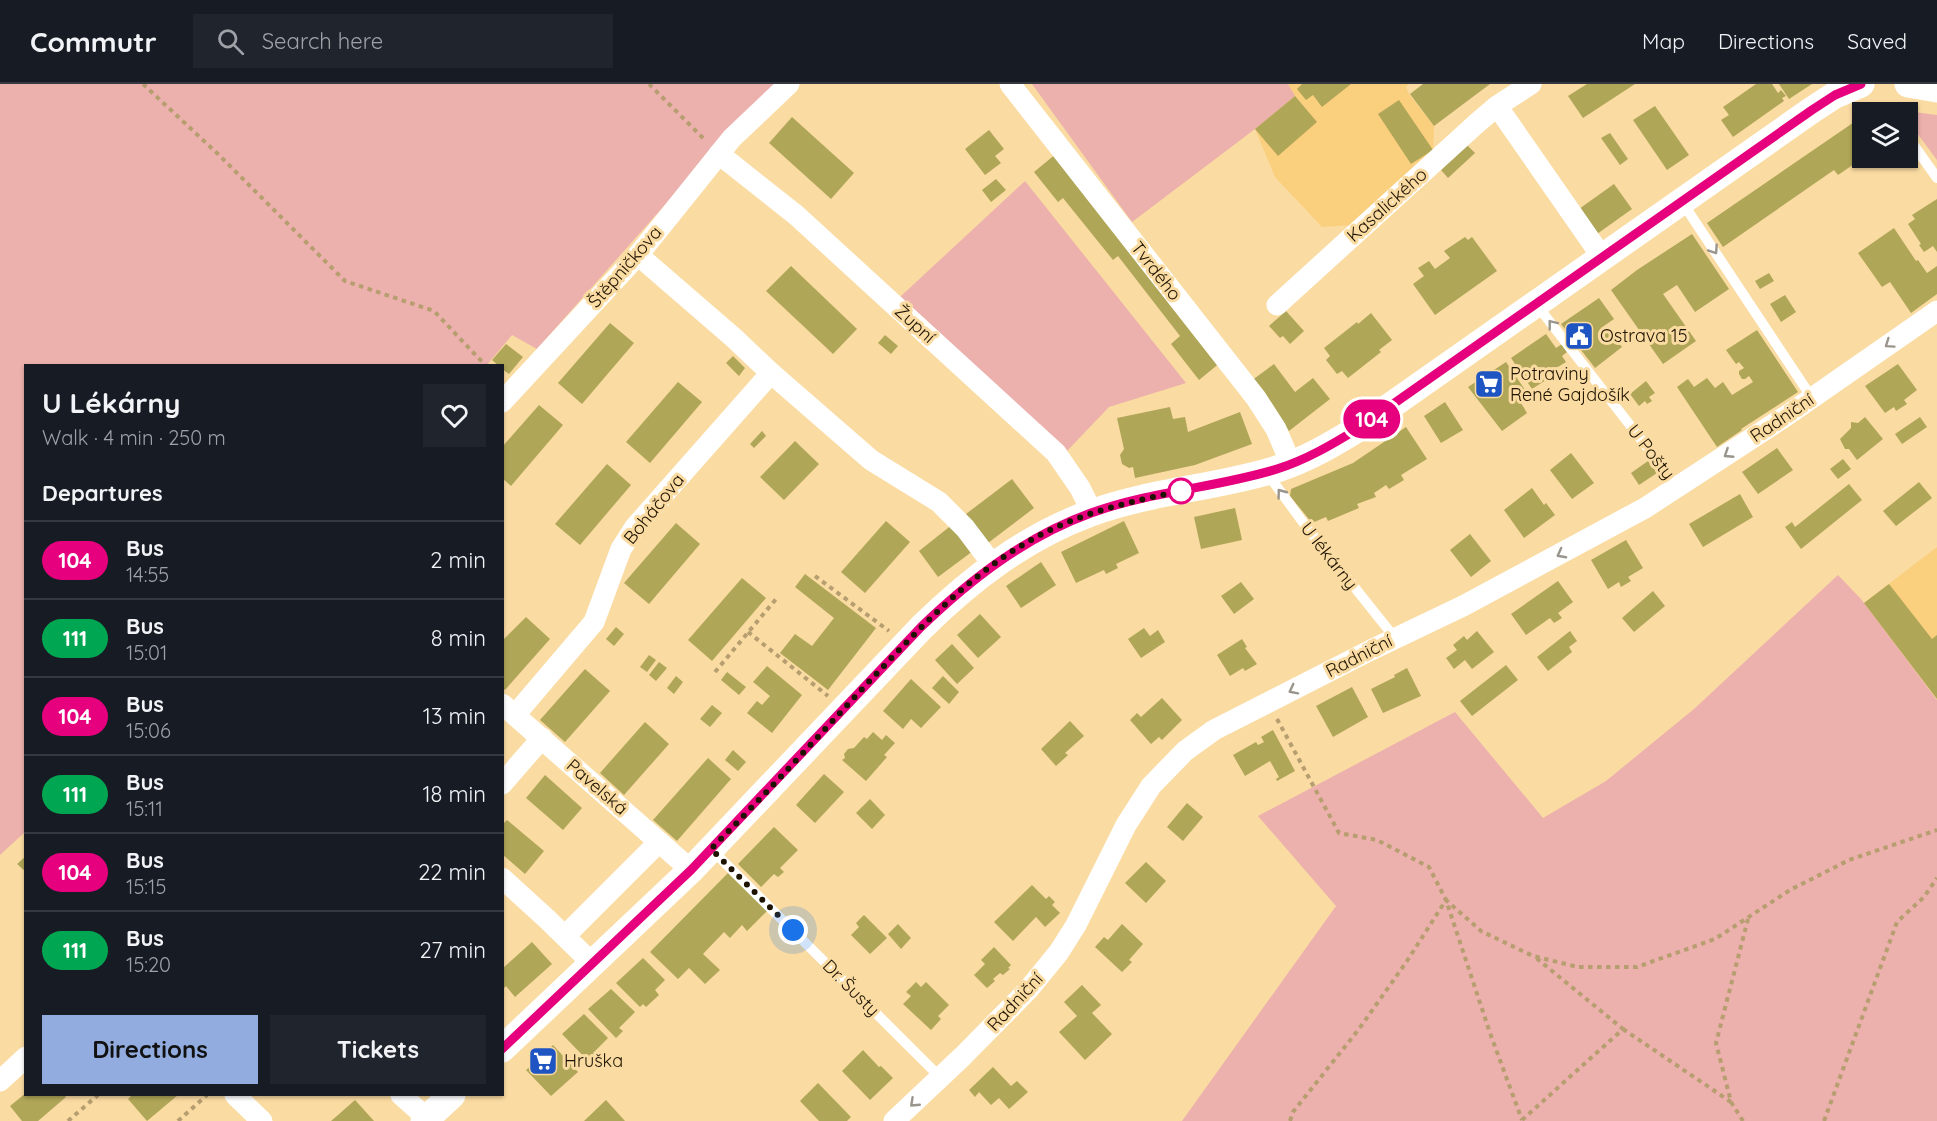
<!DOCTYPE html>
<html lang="en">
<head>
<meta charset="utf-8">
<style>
  :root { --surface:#171b24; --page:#20242c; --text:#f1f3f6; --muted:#9ea1a6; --line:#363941; --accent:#92acdf }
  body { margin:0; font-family:Quicksand,sans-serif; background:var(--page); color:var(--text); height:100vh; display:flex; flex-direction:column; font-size:22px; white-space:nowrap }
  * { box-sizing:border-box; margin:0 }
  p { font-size:20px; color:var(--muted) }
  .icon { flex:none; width:33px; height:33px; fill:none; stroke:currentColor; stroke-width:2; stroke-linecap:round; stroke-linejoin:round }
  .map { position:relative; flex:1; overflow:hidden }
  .side { position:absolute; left:24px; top:280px; width:480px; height:732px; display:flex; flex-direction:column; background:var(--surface); border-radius:0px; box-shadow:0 2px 4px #0004 }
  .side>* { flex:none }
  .badge { padding:0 12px; border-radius:20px; font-size:21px; line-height:39px }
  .controls { position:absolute; left:1852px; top:18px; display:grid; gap:12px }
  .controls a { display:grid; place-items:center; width:66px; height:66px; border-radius:0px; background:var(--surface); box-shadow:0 2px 4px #0004; font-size:30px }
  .you { position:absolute; width:30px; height:30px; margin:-15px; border:4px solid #fff; border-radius:50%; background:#1a73e8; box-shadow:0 0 0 9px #1a73e833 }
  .map>.badge { position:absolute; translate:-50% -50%; box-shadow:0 0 0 3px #fff }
  h2 { padding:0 18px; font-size:22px; line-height:54px }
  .round { display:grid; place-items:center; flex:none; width:63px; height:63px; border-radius:0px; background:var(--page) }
  .overview { display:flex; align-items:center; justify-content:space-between; height:102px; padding:0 18px }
  h1 { font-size:28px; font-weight:700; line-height:45px }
  .cta { display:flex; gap:12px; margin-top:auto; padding:12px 18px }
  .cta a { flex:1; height:69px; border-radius:0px; background:var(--accent); color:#111; font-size:24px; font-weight:700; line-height:69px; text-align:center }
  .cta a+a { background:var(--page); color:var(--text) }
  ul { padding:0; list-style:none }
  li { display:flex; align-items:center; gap:18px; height:78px; padding:0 18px; border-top:2px solid var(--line) }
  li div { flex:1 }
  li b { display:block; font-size:22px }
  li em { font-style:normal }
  li .badge { min-width:66px; font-weight:700; text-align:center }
  header { display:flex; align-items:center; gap:36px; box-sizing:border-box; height:84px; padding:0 30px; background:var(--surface); border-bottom:2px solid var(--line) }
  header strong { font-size:28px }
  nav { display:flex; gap:33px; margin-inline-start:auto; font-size:21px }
  .search { width:420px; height:54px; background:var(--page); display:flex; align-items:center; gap:15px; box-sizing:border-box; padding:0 21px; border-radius:0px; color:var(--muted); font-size:22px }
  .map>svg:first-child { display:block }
  .built { fill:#facf7e }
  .green { fill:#ecb0ad }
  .building { fill:#b0a658 }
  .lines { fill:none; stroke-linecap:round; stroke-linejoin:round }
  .path { stroke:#b79e70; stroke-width:4; stroke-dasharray:4.5 4.5; stroke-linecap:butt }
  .service { stroke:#fff; stroke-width:10 }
  .minor { stroke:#fff; stroke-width:21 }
  .tertiary { stroke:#fff; stroke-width:27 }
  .oneway { stroke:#9a958c }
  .line-casing { stroke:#fff; stroke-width:14 }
  .line { stroke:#e6007e; stroke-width:9 }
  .walk { stroke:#1e1300; stroke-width:6; stroke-dasharray:0 10.8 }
  .stop-dot { fill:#fff; stroke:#e6007e; stroke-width:3 }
  .labels { text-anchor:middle; stroke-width:6; stroke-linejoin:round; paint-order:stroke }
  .street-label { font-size:18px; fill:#1e1300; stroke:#fadba2 }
  .poi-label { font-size:18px; fill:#1e1300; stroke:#fadba2; text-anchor:start }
</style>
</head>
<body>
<header>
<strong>Commutr</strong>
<div class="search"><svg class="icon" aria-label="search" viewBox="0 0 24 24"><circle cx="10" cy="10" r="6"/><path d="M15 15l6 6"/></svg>Search here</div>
<nav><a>Map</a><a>Directions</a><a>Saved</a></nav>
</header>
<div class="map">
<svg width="1937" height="1037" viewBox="0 0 1937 1037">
  <rect width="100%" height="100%" fill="#fadba2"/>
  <g class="built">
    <path d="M1288,0h121l-3,3 3,7 25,32 -1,24 -79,75 -32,2 -47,-50 -20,-48 39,-33z"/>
    <path d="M1937,463v152l-73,-96z"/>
  </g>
  <g class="green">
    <path d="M0,0h783l-65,61 -181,204 -25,-14 -26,31h-460l-1,466 -25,23z"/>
    <path d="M1032,0h256l7,12 -40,33 -123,93z"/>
    <path d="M1899,26l38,5v45l-29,-39v-9h-7z"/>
    <path d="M1025,97l161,202 -77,24 -42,44 -167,-154z"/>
    <path d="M1838,491l23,24 76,101v421h-755l154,-215 -78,-90 197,-104 88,106 63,-37 88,-72z"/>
  </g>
  <g class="building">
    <path d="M1302,0h49l-29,23 -9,-12 -7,5 -9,-11z"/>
    <path d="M1423,0h67l-56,42 -24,-32z"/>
    <path d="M1587,0h48l-52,34 -15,-22z"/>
    <path d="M1756,0h16l6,9 3,-3 5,6 -4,2 2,3 -51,36 -12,-17 8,-5 -6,-8z"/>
    <path d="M1779,0h33l-23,15z"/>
    <path d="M1295,12l22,26 -39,34 -23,-27z"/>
    <path d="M1399,16l34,50 -22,14 -33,-50z"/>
    <path d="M1655,22l34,49 -22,15 -34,-50z"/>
    <path d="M1863,32v42l-25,17 -4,-5 -111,77 -16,-24z"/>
    <path d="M792,33l62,56 -23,26 -62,-56z"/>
    <path d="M989,46l15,19 -9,7 6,7 -16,12 -20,-26z"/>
    <path d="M1610,49l18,26 -8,6 -19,-27z"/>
    <path d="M1467,61l8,8 -27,25 -7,-8z"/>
    <path d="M1057,69l164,209 -22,18 -28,-36 9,-8 -62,-80 -5,4 -50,-62 -5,4 -24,-30z"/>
    <path d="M996,95l10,11 -15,12 -9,-12z"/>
    <path d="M1614,100l18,25 -35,25 -18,-25z"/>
    <path d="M1937,115v53l-4,-6 -9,6 -5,-7 2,-1 -13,-20 7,-5 -3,-4z"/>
    <path d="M1894,144l22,33 2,-1 9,13 10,-7v28l-26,19 -21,-31 -8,5 -24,-34z"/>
    <path d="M1692,150l37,55 -34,23 -18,-27 -14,9 33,47 -33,23 -52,-74 26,-20z"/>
    <path d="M1465,153l3,3 4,-3 25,34 -62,44 -22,-31 11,-8 -6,-8 11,-7 6,8 15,-11 -6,-7z"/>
    <path d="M791,182l66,63 -24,25 -67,-63z"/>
    <path d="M1769,189l5,8 -14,8 -5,-8z"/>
    <path d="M1785,211l11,17 -15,10 -11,-18z"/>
    <path d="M1599,214l15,21 -13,9 2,2 6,-2 4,5 -6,6 2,2 6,-3 7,9 -27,21 -34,-44z"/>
    <path d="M1286,227l18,20 -14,13 -7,-8 -3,2 -11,-12z"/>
    <path d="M1371,229l21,27 -13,10 2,2 -33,26 -6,-7 -5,3 -11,-14 4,-4 -6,-8 33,-26 1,2z"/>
    <path d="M610,239l24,20 -52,61 -24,-21z"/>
    <path d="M1757,246l41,62 -57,37 1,1 -25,17 -40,-60 11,-8 6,8 13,-9 8,10 8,-6 9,13 21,-13 -4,-6 -4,3h-3l-3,-5v-3l5,-3 -5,-6 -3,2 -10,-14z"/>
    <path d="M1546,250l10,14 6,-4 5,8 -5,4 4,6 -23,14 3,4 -14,9 -21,-31z"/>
    <path d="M885,251l13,11 -7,8 -13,-11z"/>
    <path d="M506,260l17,13 -14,17 -7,-5v-3h-3l-7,-6z"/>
    <path d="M733,272l12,12 -6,8 -13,-13z"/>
    <path d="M1506,278l24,35 -9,6 6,10 -25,18 -34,-44z"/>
    <path d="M1274,280l21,28 18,-14 17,21 -41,32 -38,-50z"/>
    <path d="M1898,280l19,26 -13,10 3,4 -11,7 -2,-4 -9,6 -20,-27z"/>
    <path d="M1646,297l9,12 -6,4 3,4 -5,3 -2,-3 -6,5 -9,-12z"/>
    <path d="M678,298l24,20 -52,61 -24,-21z"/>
    <path d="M1445,318l18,28 -22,13 -17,-27z"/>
    <path d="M539,321l24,20 -52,61 -9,-8v-31z"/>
    <path d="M1170,323l3,12 12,-2 3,15 52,-20 12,32 -57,21 -60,13 -2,-11 -4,1 -7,-4 -2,-9 4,-6 -7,-31z"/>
    <path d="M1865,333l18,22 -26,21 -8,-11h-4l-5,-10 11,-11v-6l7,1z"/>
    <path d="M1920,333l7,10 -25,17 -7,-10z"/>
    <path d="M1406,343l21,32 -26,16 3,5 -15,9 -3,-4 -12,8 2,4 -19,7 2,4 -31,13 -2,-4 -14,6 -22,-27 1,-7 62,-26z"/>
    <path d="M762,347l4,5 -12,12 -4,-4z"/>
    <path d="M795,357l24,23 -35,36 -24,-23z"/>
    <path d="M1777,364l16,22 -35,24 -16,-22z"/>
    <path d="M1571,369l23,30 -22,16 -22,-29z"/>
    <path d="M1843,375l8,10 -13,10 -8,-10z"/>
    <path d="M1648,377l9,12 -18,12 -8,-12z"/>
    <path d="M607,380l24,21 -51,60 -25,-21z"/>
    <path d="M1012,395l22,29 -46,35 -22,-29z"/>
    <path d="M1919,398l13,16 -36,28 -13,-15z"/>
    <path d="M1849,400l13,16 -61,49 -16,-22 7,-5 3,5z"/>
    <path d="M1532,404l12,17 2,-2 9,12 -31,23 -20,-28z"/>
    <path d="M1740,410l13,23 -50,30 -14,-23z"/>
    <path d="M1235,424l7,32 -41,9 -7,-32z"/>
    <path d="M886,437l24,21 -45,51 -24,-21z"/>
    <path d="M1124,437l15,32 -23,11 2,4 -12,6 -2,-4 -28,13 -15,-31z"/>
    <path d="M676,439l24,21 -51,60 -25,-21z"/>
    <path d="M953,440l20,27 -35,26 -19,-26z"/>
    <path d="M1470,450l21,27 -20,16 -21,-27z"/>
    <path d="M1626,456l17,28 -15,9 3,4 -10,6 -2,-5 -11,7 -17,-29z"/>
    <path d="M1041,478l15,23 -35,23 -15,-22z"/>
    <path d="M805,490l71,54 -48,62 -48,-37 15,-19 17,12 22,-28 -39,-31z"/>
    <path d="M742,494l24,20 -54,63 -24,-21z"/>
    <path d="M1558,497l15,21 -15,11 4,5 -8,5 -4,-5 -24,17 -15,-21z"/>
    <path d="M1241,498l13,17 -20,15 -13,-18z"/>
    <path d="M1889,500l43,55 5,-4v64l-73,-96z"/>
    <path d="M1653,507l12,15 -31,26 -12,-14z"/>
    <path d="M980,530l21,23 -23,21 -21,-23z"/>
    <path d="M526,533l24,22 -45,51 -3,-3v-46z"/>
    <path d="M616,543l8,7 -10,12 -8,-7z"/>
    <path d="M1144,544l6,8 8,-6 7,12 -24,16 -13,-19z"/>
    <path d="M1477,547l17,21 -22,17 -7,-9 -11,9 -8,-11 11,-8 -4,-5 11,-9 3,4z"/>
    <path d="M1570,547l7,10 -8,6 3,5 -24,19 -11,-14z"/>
    <path d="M1242,555l5,8 -2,1 12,16 -12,7 -2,-3 -13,8 -13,-21z"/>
    <path d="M952,560l22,24 -17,16 -22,-24z"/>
    <path d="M649,571l7,5 -9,12 -7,-5z"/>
    <path d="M659,578l8,6 -11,13 -7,-6z"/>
    <path d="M1506,581l12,15 -46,36 -12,-15z"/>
    <path d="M767,582l35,29 -30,38 -25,-20 10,-12 5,4 8,-9 -17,-14z"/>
    <path d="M1407,584l14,28 -38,17 -12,-24 24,-12 -1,-2z"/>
    <path d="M585,585l25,22 -45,51 -25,-22z"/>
    <path d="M727,588l19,15 -7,8 -18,-15z"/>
    <path d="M676,592l7,6 -9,12 -7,-6z"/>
    <path d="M943,592l16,16 -10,12 -17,-16z"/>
    <path d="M911,595l30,28 -20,21 -10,-9 -8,10 -20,-18z"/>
    <path d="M1352,603l16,30 -35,20 -17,-31z"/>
    <path d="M1162,614l20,22 -20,20 -3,-3 -8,7 -21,-24 7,-7 4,4z"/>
    <path d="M712,621l10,8 -12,14 -10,-8z"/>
    <path d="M1070,637l14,15 -19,17 3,2 -12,11 -15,-17z"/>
    <path d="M645,638l24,22 -45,51 -24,-22z"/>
    <path d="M1273,646l22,41 -18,10 -1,-2 3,-2 -9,-16 -25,15 -12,-21 23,-13 2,3 6,-3 -3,-5z"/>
    <path d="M873,648l9,8 4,-5 9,8 -11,12 3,2 -21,24 -24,-21 3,-2 -1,-4 4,-5 6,-1 10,-11 3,2z"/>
    <path d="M733,666l13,12 -8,9 -13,-11z"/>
    <path d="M708,674l23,21 -54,62 -24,-21z"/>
    <path d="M824,690l20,18 -29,31 -19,-18z"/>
    <path d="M545,691l37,33 -19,22 -37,-32z"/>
    <path d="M870,715l15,16 -13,14 -16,-16z"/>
    <path d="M1187,719l16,14 -20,24 -16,-14z"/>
    <path d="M507,736l37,31 -19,23 -23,-20v-29z"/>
    <path d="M774,743l24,23 -18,18 4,4 -6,5 -4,-3 -13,13 -23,-23z"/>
    <path d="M26,772v16l-9,-8z"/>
    <path d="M1146,778l20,19 -20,22 -21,-20z"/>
    <path d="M728,789l39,38 -20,20 -5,-6 -12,13 -6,-6 -21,22 17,16 -15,14 -16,-16 -11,11 -28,-27z"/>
    <path d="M1032,801l14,14 3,-3 6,6 -3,3 8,8 -15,14 -9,-10 -23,24 -19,-19z"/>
    <path d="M864,831l23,23 -17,16 -19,-19 8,-8 -3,-4z"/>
    <path d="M898,840l13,14 -10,11 -13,-15z"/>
    <path d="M1122,840l21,20 -14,16 3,2 -10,10 -27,-25 9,-10 4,3z"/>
    <path d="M532,858l20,22 -37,33 -9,-11 -4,4v-21z"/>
    <path d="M994,863l17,18 -3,3 2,1 -7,6 -3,-2 -7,6 2,2 -8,7 -13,-13 11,-11 -4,-4z"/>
    <path d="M643,874l22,22 -10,10 4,5 -13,12 -3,-3 -3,3 -24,-24z"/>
    <path d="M916,898l5,5 5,-5 23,23 -11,11 3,3 -10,11 -28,-26 8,-8 -5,-4z"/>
    <path d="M1082,901l19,20 -9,8 20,21 -27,26 -26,-28 18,-16 -13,-14z"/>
    <path d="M611,905l24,23 -16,16 4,3 -7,7 -28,-29z"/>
    <path d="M584,930l24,24 -15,15 4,3 -7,7 -28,-29z"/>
    <path d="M553,961l25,27 -27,24 -25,-26 14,-12 3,-7h4z"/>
    <path d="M863,966l16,17 2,-1 12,12 -23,22 -28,-29z"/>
    <path d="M993,983l18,19 6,-5 11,11 -19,17 -10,-11 -8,7 -12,-13 -4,5 -6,-7z"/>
    <path d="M818,999l33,34 -4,4h-28l-19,-20z"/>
    <path d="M26,1009v2h38l2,2 -28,24h-16l-12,-15z"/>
    <path d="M132,1011h46l-31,26 -19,-22z"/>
    <path d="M355,1016l19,21h-43l7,-6z"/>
    <path d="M606,1016l19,21h-41z"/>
  </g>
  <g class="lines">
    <g class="path">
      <path d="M143,0l76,71 126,126 89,30 52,55"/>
      <path d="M649,0l57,57"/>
      <path d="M815,492l74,55"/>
      <path d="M748,548l80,64"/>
      <path d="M715,588l61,-73"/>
      <path d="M1277,635l62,114 38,7 52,27 17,33 44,133 32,87"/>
      <path d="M1623,945l108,73"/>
      <path d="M1522,1036l101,-91 -88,-72"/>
      <path d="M68,1037l30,-26"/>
      <path d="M178,1037l29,-26"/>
      <path d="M1290,1037l3,-9 66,-83 48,-68 39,-61 35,31 52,25 45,11h59l78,-28 75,-49 59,-30 88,-30"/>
      <path d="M1743,1037l-12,-19 -15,-59 32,-124"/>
      <path d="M1824,1037l73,-199 27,-25 13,-19"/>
    </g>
    <g class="service">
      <path d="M1887,23l4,5"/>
      <path d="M1908,53l29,41"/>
      <path d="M1682,118l130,196"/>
      <path d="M1536,220l142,183"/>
      <path d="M1266,388l42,57 87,109"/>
      <path d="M711,765l229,228"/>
    </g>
    <g class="minor">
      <path d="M1010,0l246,314 20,31 15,35"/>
      <path d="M1497,22l105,151"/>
      <path d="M719,70l77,61 260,238 24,35 12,24"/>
      <path d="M638,171l96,83 37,35 100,87 68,42 26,26 28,37"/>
      <path d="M1277,221l199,-181 21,-18 34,-22"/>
      <path d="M502,318l136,-147 94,-117 57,-54"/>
      <path d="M502,620l189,166"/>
      <path d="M515,631l79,-93 27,-73 14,-22 136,-154"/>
      <path d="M502,700l40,-46"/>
      <path d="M502,794l45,41 46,45"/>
      <path d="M565,852l94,-94"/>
      <path d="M0,997l26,-24"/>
      <path d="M235,1011l27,26"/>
      <path d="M401,1011l26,23"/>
      <path d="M894,1037l69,-65 65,-66 31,-38 17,-27 50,-100 25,-39 34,-35 29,-21 157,-80 92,-44 182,-98 144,-94 148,-103"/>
    </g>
    <g class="tertiary">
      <path d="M1908,0l29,5"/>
      <path d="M502,965l189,-179 231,-243c49,-48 103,-90 169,-114 60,-22 125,-25 186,-44 29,-9 56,-25 82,-41l453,-318 23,-15 26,-11"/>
      <path d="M424,1037l28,-26"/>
    </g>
  </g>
  <defs><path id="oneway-chevron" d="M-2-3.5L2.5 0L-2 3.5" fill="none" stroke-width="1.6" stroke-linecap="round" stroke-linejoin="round" transform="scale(1.5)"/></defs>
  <g class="oneway">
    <use href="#oneway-chevron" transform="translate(1714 166) rotate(56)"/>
    <use href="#oneway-chevron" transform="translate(1552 240) rotate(-128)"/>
    <use href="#oneway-chevron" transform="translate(1889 260) rotate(145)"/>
    <use href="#oneway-chevron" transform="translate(1728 370) rotate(147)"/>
    <use href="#oneway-chevron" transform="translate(1281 409) rotate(-127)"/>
    <use href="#oneway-chevron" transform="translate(1561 470) rotate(152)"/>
    <use href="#oneway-chevron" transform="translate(1293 606) rotate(153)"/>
    <use href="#oneway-chevron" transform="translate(914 1019) rotate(137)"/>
  </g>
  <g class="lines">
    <g class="line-casing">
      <path id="line" d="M502,965l189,-179 230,-243c50,-48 104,-90 170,-114 60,-22 125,-25 186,-44 29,-9 56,-25 82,-41l453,-318 23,-15 26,-11"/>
    </g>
    <use href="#line" class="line"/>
    <path class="walk" d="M793,846l-82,-81c53,-53 103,-108 153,-162 55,-58 110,-119 182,-155 46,-23 94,-32 143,-43l-8,2"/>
  </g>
  <defs>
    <g id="civic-square" transform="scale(1.5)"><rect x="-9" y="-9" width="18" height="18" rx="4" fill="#1f55c2" stroke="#fadba2"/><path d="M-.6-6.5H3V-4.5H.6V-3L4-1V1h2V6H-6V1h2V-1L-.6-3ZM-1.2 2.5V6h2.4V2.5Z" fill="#fff"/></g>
    <g id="supermarket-square" transform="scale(1.5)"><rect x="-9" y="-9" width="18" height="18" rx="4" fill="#1f55c2" stroke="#fadba2"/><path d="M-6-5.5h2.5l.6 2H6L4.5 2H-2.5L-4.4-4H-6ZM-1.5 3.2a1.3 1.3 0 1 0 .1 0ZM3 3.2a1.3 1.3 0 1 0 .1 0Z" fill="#fff"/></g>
  </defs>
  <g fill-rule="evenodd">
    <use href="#civic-square" x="1579" y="252"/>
    <use href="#supermarket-square" x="1489" y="300"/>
    <use href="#supermarket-square" x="543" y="977"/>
  </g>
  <circle class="stop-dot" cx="1181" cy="407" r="12"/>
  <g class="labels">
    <g class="street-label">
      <text transform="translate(1387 121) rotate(-42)" y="6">Kasalického</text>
      <text transform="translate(625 183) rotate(-49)" y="6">Štěpničkova</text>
      <text transform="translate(1156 187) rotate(52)" y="6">Tvrdého</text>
      <text transform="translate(915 240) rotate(42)" y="6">Župní</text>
      <text transform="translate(1782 334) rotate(-34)" y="6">Radniční</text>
      <text transform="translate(1651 368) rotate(52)" y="6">U Pošty</text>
      <text transform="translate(654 425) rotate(-51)" y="6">Boháčova</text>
      <text transform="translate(1329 472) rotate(52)" y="6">U lékárny</text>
      <text transform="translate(1359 572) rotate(-27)" y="6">Radniční</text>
      <text transform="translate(597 703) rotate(41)" y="6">Pavelská</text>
      <text transform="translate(851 904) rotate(45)" y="6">Dr. Šusty</text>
      <text transform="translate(1015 918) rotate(-47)" y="6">Radniční</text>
    </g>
    <g class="poi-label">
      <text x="1600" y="258">Ostrava 15</text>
      <text x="1510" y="296">Potraviny<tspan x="1510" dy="21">René Gajdošík</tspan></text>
      <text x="564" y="983">Hruška</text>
    </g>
  </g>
</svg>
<div class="controls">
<a><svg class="icon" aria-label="layers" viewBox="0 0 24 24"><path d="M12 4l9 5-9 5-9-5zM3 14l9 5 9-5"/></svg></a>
</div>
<div class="you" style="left:793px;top:846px"></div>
<b class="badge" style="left:1372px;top:335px;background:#e6007e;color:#fff">104</b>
<section class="side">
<div class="overview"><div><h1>U Lékárny</h1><p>Walk · 4 min · 250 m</p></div><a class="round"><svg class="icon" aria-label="heart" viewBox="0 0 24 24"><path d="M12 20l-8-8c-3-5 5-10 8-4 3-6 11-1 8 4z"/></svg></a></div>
<h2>Departures</h2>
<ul>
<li><span class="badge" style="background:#e6007e;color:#fff">104</span><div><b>Bus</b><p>14:55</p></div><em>2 min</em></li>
<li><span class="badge" style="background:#00a651;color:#fff">111</span><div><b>Bus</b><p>15:01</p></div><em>8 min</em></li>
<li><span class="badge" style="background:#e6007e;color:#fff">104</span><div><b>Bus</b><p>15:06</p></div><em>13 min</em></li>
<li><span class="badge" style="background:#00a651;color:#fff">111</span><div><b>Bus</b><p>15:11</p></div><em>18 min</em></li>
<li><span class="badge" style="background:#e6007e;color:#fff">104</span><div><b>Bus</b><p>15:15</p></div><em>22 min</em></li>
<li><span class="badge" style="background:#00a651;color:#fff">111</span><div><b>Bus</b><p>15:20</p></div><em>27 min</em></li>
</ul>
<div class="cta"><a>Directions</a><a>Tickets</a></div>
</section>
</div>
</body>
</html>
